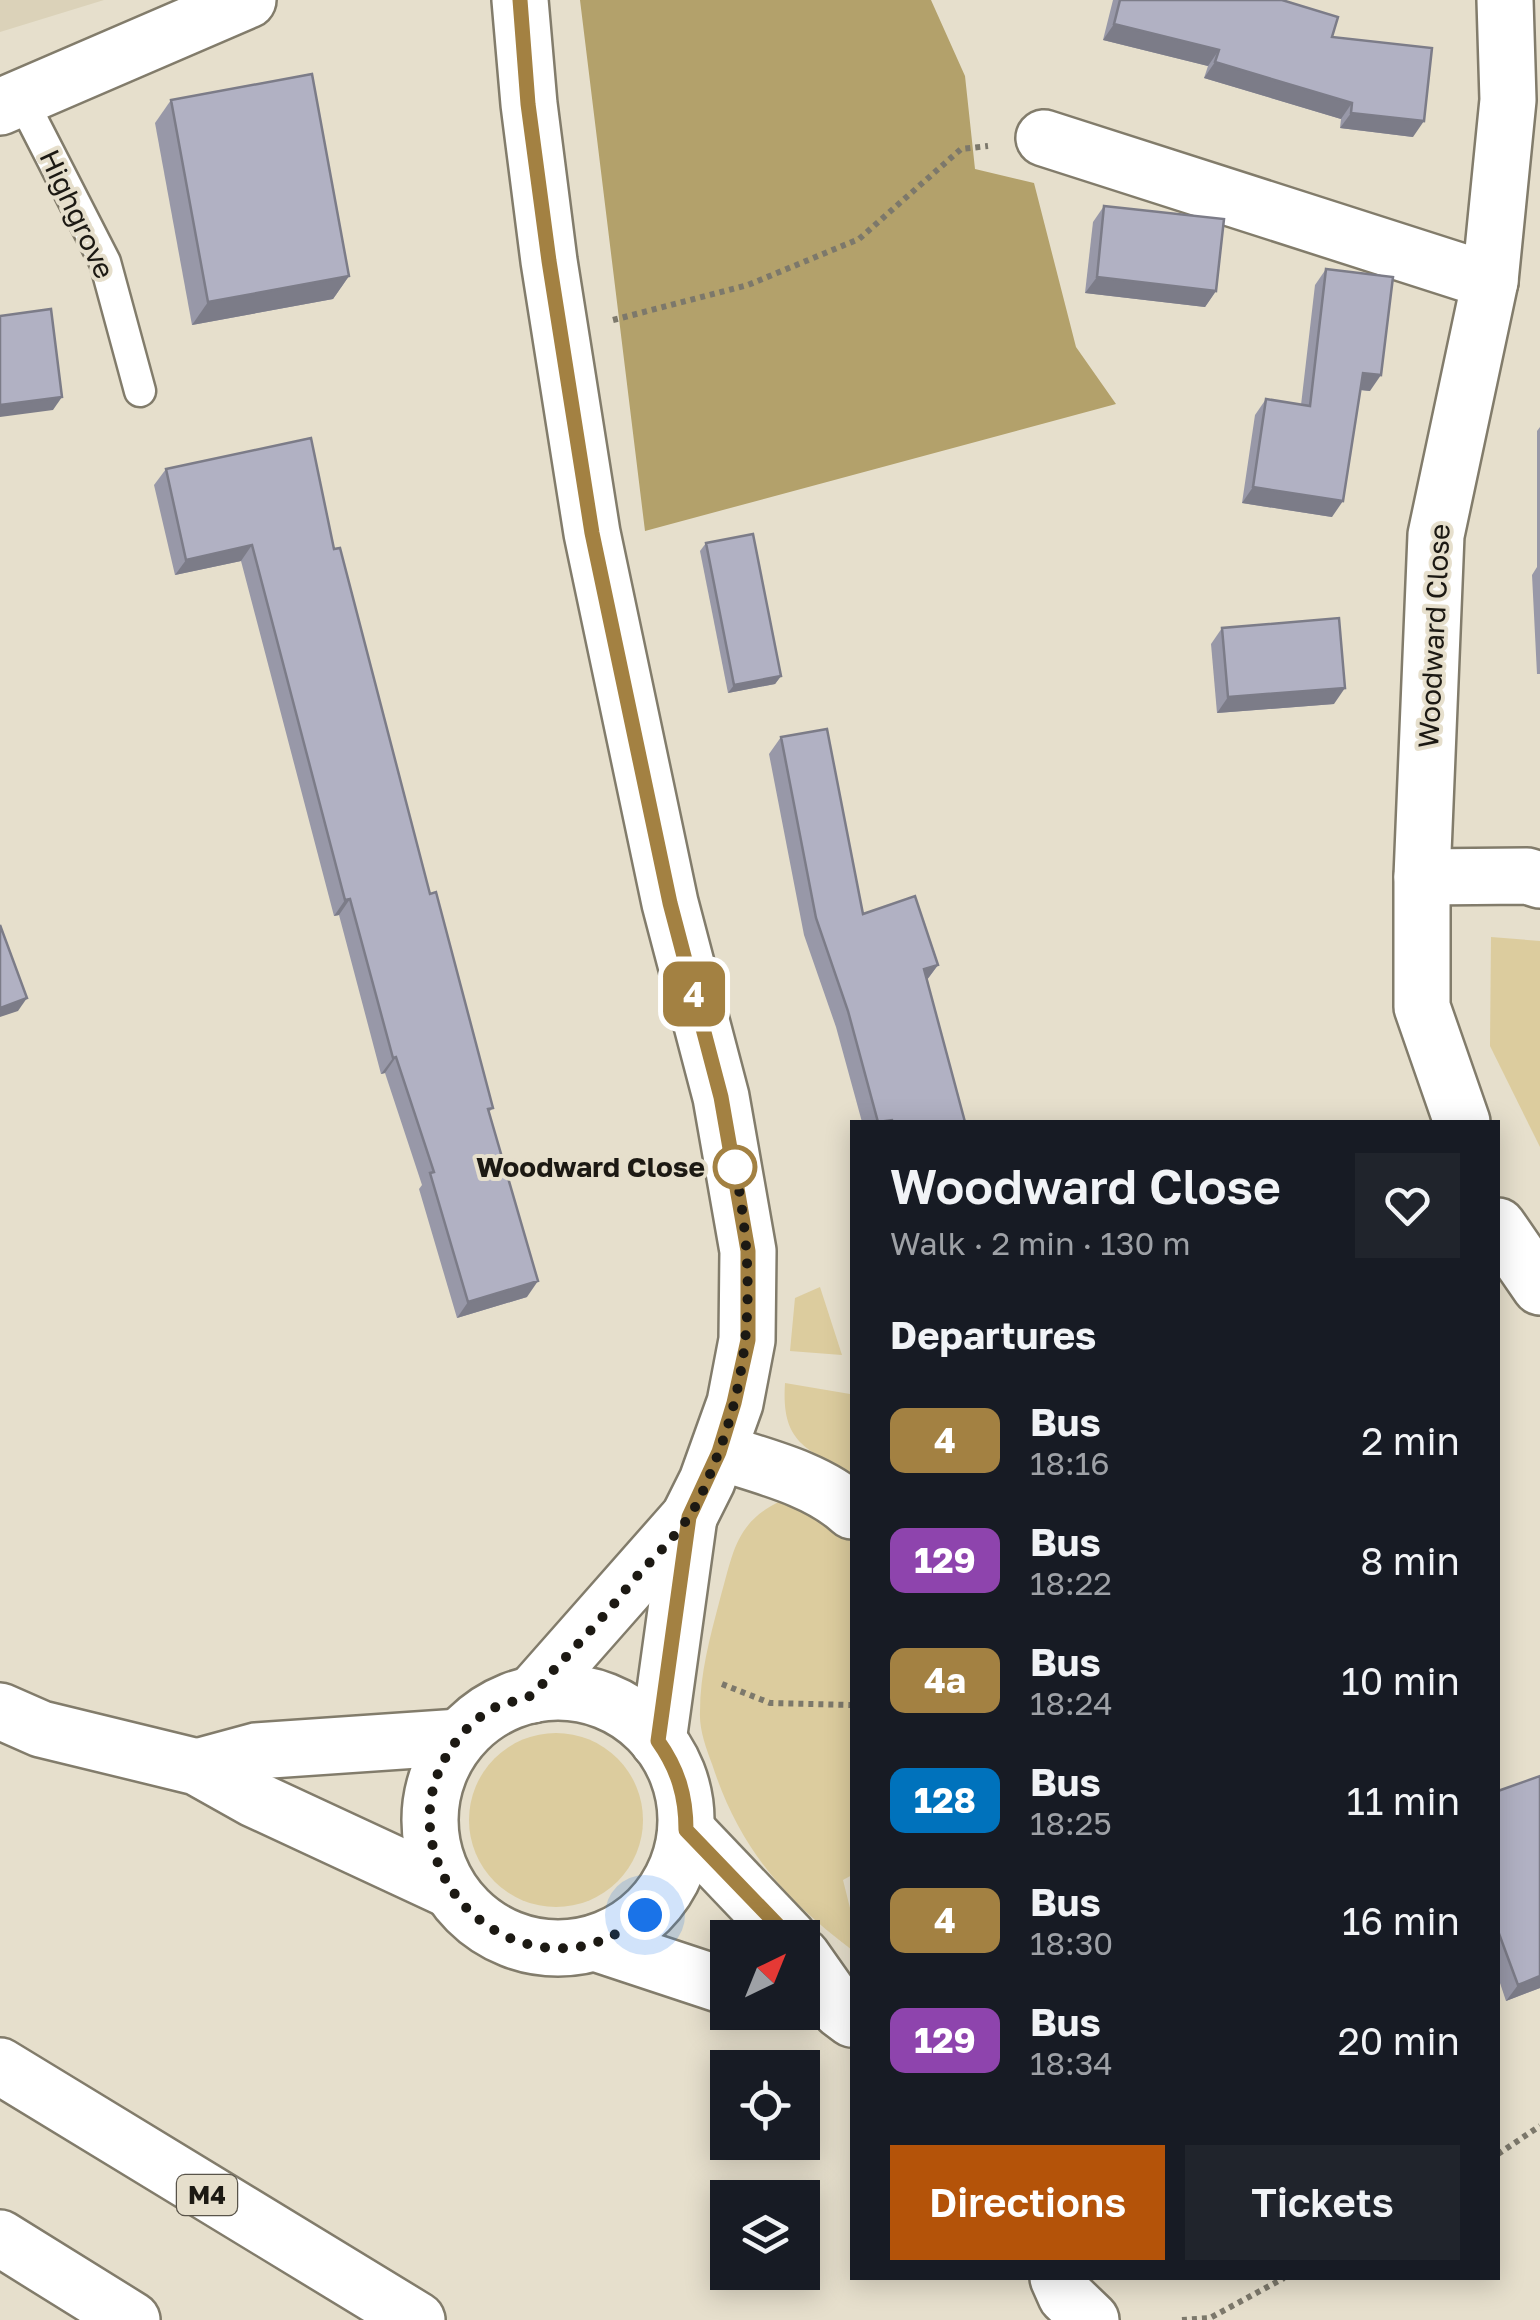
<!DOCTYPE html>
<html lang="en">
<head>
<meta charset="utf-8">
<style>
  :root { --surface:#171b24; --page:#20242c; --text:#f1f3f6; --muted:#9ea1a6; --accent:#b45309 }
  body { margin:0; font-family:"Golos Text",sans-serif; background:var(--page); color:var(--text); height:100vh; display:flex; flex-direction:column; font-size:38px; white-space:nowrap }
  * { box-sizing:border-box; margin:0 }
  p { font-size:32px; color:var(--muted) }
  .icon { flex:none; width:55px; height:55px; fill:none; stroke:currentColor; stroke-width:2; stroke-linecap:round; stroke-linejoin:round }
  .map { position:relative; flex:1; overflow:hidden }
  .panel { position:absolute; left:850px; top:1120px; width:650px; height:1160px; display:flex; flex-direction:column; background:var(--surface); border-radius:0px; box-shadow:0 5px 25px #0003 }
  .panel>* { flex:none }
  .badge { padding:0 20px; border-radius:15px; font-size:35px; line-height:65px }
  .needle { width:65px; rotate:43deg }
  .buttons { position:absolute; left:710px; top:1920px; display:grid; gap:20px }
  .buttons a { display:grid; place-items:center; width:110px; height:110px; border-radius:0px; background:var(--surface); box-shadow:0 5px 25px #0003; font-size:50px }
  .you { position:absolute; width:50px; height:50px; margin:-25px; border:8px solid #fff; border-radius:50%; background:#1a73e8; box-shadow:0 0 0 15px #1a73e833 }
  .map>.badge { position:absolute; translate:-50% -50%; box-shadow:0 0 0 5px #fff }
  h2 { padding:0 40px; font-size:38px; line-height:90px }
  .round { display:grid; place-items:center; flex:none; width:105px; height:105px; border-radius:0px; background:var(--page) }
  .head { display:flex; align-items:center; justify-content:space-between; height:170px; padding:0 40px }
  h1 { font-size:48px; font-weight:600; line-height:75px }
  .cta { display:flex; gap:20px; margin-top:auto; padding:20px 40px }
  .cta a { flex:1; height:115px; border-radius:0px; background:var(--accent); color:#fff; font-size:40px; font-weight:600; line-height:115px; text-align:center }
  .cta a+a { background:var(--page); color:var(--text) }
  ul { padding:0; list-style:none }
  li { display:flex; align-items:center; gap:30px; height:120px; padding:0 40px }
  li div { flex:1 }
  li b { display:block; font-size:38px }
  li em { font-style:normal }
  li .badge { min-width:110px; font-weight:700; text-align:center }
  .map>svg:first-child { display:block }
  .built { fill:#dbd2b9 }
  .green { fill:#dccc9e }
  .forest { fill:#b3a16b }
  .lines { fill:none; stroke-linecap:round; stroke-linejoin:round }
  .lane-casing { stroke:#827c6b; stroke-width:35 }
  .street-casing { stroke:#827c6b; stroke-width:60 }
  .secondary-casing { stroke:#827c6b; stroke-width:60 }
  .primary-casing { stroke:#827c6b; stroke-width:60 }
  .highway-casing { stroke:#827c6b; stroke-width:60 }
  .path { stroke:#7c786b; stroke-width:6; stroke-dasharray:5 5; stroke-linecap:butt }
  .lane { stroke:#fff; stroke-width:30 }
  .street { stroke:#fff; stroke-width:55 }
  .secondary { stroke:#fff; stroke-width:55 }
  .primary { stroke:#fff; stroke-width:55 }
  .highway { stroke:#fff; stroke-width:55 }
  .wall { fill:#9898a8 }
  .shaded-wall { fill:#7c7c88 }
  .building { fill:#b1b1c3; stroke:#7c7c88; stroke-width:2.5 }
  .line-casing { stroke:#fff; stroke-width:22 }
  .line { stroke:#a38142; stroke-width:15 }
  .walk { stroke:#1c1913; stroke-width:10; stroke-dasharray:0 18 }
  .stop-dot { fill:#fff; stroke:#a38142; stroke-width:5 }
  .labels { text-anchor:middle; stroke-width:8; stroke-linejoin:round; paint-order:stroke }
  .shield { fill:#e6dfcc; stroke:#59544a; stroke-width:2.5 }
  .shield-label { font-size:25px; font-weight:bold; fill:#1c1913 }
  .street-label { font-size:28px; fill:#1c1913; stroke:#e6dfcc }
  .stop-label { font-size:28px; font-weight:bold; fill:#1c1913; stroke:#e6dfcc; text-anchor:end }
</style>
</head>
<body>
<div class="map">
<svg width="1540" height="2320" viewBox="0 0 1540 2320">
  <rect width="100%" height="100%" fill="#e6dfcc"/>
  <path class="built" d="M0,0h104l-104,32z"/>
  <g class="green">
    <path d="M1491,937l49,4v206l-50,-101z"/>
    <path d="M820,1287l22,68 -52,-4 5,-53z"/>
    <path d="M785,1383l65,11 2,80c-46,-25 -71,-31 -67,-91z"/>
    <path d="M781,1501h23l45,33 3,8v333l-9,5 9,36v34c-69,-52 -113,-103 -140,-186 -6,-16 -13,-35 -12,-52 0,-39 10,-75 20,-113 13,-45 15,-77 61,-98z"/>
    <circle cx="556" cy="1820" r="87"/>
  </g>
  <path class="forest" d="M580,0h351l34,76 10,93 59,14 42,164 40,57 -471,127z"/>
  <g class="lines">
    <g class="lane-casing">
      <path id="lane" d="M21,98l84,164 35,129"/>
    </g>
    <g class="street-casing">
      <g id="street">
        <path d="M0,107l248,-107"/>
        <path d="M1044,138l446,143"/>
        <path d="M1422,877l105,-1 13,4"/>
        <path d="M1462,1122l-40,-115v-130l14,-342 54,-254 18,-181 -3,-100"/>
        <path d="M1498,1226l42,61"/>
        <path d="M719,1452c43,14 99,27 133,59"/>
      </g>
    </g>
    <g class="secondary-casing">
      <g id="secondary">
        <path d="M0,1711l41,18 156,38 57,32 196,91"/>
        <path d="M197,1767l59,-16 204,-14"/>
      </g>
    </g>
    <g class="primary-casing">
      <g id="primary">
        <path d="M520,0l9,104 20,157 43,272 78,370 51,194 27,154 -1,89 -12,63 -28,78 -18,36 -157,178"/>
        <circle cx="558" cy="1820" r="128"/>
        <path d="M658,1741l31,-224"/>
        <path d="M686,1830l103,108"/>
        <path d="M595,1943l133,44"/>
        <path d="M802,1956l38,54 12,9"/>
        <path d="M1058,2278l8,18 25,24"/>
      </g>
    </g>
    <g class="highway-casing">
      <g id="highway">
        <path d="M0,2066l417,254"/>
        <path d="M0,2238l132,82"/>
      </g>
    </g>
    <g class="path">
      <path d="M613,320l135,-35 111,-46 102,-90 27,-3"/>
      <path d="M722,1684l48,19 82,2"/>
      <path d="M1498,2154l42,-28"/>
      <path d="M1182,2320l28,-2 74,-40"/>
    </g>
    <use href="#lane" class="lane"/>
    <use href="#street" class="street"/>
    <use href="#secondary" class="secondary"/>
    <use href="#primary" class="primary"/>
    <use href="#highway" class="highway"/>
  </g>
  <g class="wall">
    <path d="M1113,0h169l50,37 81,100 -73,-9 1,-9 -137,-41 4,-12 -105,-26z"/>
    <path d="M171,100l178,176 -16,23 -141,26 -37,-202z"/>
    <path d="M1104,206l112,85 -11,16 -120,-14 8,-71z"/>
    <path d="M1326,269l44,122 -10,-1 -28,127 -90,-14 13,-88 11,-16 35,6 14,-120z"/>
    <path d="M1540,427v247h-3l-5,-99 5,-8v-136z"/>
    <path d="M166,469l168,80 96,345 63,214 -4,4 38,185 -70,21 -38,-129 3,-4 -37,-112 -4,1 -42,-159 -5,1 -93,-355 -66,14 -21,-90z"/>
    <path d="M706,543l75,133 -6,8 -47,9 -28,-142z"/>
    <path d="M1222,628l112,76 -117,9 -6,-69z"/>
    <path d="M781,737l82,177 75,51 -11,15 38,142h-103l-26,-95 -32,-92 -35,-181z"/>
    <path d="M1540,1776v212l-34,13 -8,-24v-186z"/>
  </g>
  <g class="shaded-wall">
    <path d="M1114,24l105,26 -11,16 -105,-26z"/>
    <path d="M1215,62l137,41 -11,16 -137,-41z"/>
    <path d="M1351,113l73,8 -11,16 -73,-9z"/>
    <path d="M349,276l-16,23 -141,26 16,-23z"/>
    <path d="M1097,277l119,14 -11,16 -120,-14z"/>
    <path d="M1363,373l18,2 -11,16 -18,-2z"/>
    <path d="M62,397l-9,13 -53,7v-12z"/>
    <path d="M1253,487l90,14 -11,16 -90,-14z"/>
    <path d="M252,545l-11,16 -66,14 11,-15z"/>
    <path d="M781,676l-6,8 -47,9 6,-8z"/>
    <path d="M1345,688l-11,16 -117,9 11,-16z"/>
    <path d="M350,899l-11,16 -5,1 11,-16z"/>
    <path d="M938,965l-12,16 -2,-12z"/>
    <path d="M27,998l-9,13 -18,6v-9z"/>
    <path d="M396,1057l-11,16 -4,1 12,-16z"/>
    <path d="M538,1281l-11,16 -70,21 11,-16z"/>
    <path d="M1540,1976v12l-34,13 12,-16z"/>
  </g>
  <g class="building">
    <path d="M1120,0h162l56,17 -6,20 100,11 -8,73 -73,-8 1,-10 -137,-41 4,-12 -105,-26z"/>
    <path d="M312,74l37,202 -141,26 -37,-202z"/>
    <path d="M1104,206l120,13 -8,72 -119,-14z"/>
    <path d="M1326,269l67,8 -12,98 -18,-2 -20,128 -90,-14 13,-88 44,7z"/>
    <path d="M51,309l11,88 -62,8v-89z"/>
    <path d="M311,438l23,111 6,-1 90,346 6,-2 57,216 -5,1 50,172 -70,21 -38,-129 4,-1 -38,-115 -3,1 -43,-159 -5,1 -93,-355 -66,15 -20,-91z"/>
    <path d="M753,534l28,142 -47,9 -28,-142z"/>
    <path d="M1339,618l6,70 -117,9 -6,-69z"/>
    <path d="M827,729l36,185 52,-18 23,69 -14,4 41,153h-72l-1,-2 -14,2 -30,-111 -32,-93 -35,-181z"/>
    <path d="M0,925l27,73 -27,10z"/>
    <path d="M1540,1776v200l-22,9 -20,-54v-140z"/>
  </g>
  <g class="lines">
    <g class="line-casing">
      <path id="line" d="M520,0l8,104 21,157 43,272 78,370 51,194 27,154v89l-14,63 -15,49 -30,65 -31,224c20,28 28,55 28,89l104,108"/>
    </g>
    <use href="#line" class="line"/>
    <path class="walk" d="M645,1915c-22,17 -48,31 -76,33 -85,6 -156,-74 -136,-159 8,-33 32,-66 63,-82 11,-5 25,-6 36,-12 7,-5 14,-16 20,-23 24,-26 49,-52 71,-79 20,-26 46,-48 65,-75 11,-15 19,-36 26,-54 41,-99 41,-202 19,-306l2,9"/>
  </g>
  <circle class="stop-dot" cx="735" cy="1167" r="20"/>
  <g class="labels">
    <rect class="shield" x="177" y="2175" width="60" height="40" rx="8"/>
    <g class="shield-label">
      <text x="207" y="2204">M4</text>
    </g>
    <g class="street-label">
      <text transform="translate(77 214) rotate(65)" y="10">Highgrove</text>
      <text transform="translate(1434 636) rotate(-87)" y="10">Woodward Close</text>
    </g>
    <g class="stop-label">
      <text x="705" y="1177">Woodward Close</text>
    </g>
  </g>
</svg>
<div class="buttons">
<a><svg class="needle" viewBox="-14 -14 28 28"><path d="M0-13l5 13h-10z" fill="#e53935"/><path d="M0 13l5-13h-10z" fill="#9ea1a6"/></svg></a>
<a><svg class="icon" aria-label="locate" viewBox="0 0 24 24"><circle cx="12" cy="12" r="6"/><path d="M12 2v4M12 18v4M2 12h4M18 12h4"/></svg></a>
<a><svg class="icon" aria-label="layers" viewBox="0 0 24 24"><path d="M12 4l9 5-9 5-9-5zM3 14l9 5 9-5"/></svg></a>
</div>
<div class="you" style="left:645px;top:1915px"></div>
<b class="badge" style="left:694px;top:994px;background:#a38142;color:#fff">4</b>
<section class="panel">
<div class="head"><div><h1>Woodward Close</h1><p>Walk · 2 min · 130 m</p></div><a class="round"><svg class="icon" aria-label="heart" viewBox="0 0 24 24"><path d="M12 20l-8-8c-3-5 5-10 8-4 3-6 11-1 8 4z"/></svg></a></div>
<h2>Departures</h2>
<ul>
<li><span class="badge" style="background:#a38142;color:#fff">4</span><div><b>Bus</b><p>18:16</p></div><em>2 min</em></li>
<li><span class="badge" style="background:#8e44ad;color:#fff">129</span><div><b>Bus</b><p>18:22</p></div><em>8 min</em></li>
<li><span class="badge" style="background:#a38142;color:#fff">4a</span><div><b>Bus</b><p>18:24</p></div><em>10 min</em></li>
<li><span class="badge" style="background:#0072bc;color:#fff">128</span><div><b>Bus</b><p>18:25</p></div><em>11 min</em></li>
<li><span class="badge" style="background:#a38142;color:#fff">4</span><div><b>Bus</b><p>18:30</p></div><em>16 min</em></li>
<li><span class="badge" style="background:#8e44ad;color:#fff">129</span><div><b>Bus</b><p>18:34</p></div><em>20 min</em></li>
</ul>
<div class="cta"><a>Directions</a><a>Tickets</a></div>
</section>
</div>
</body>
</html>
